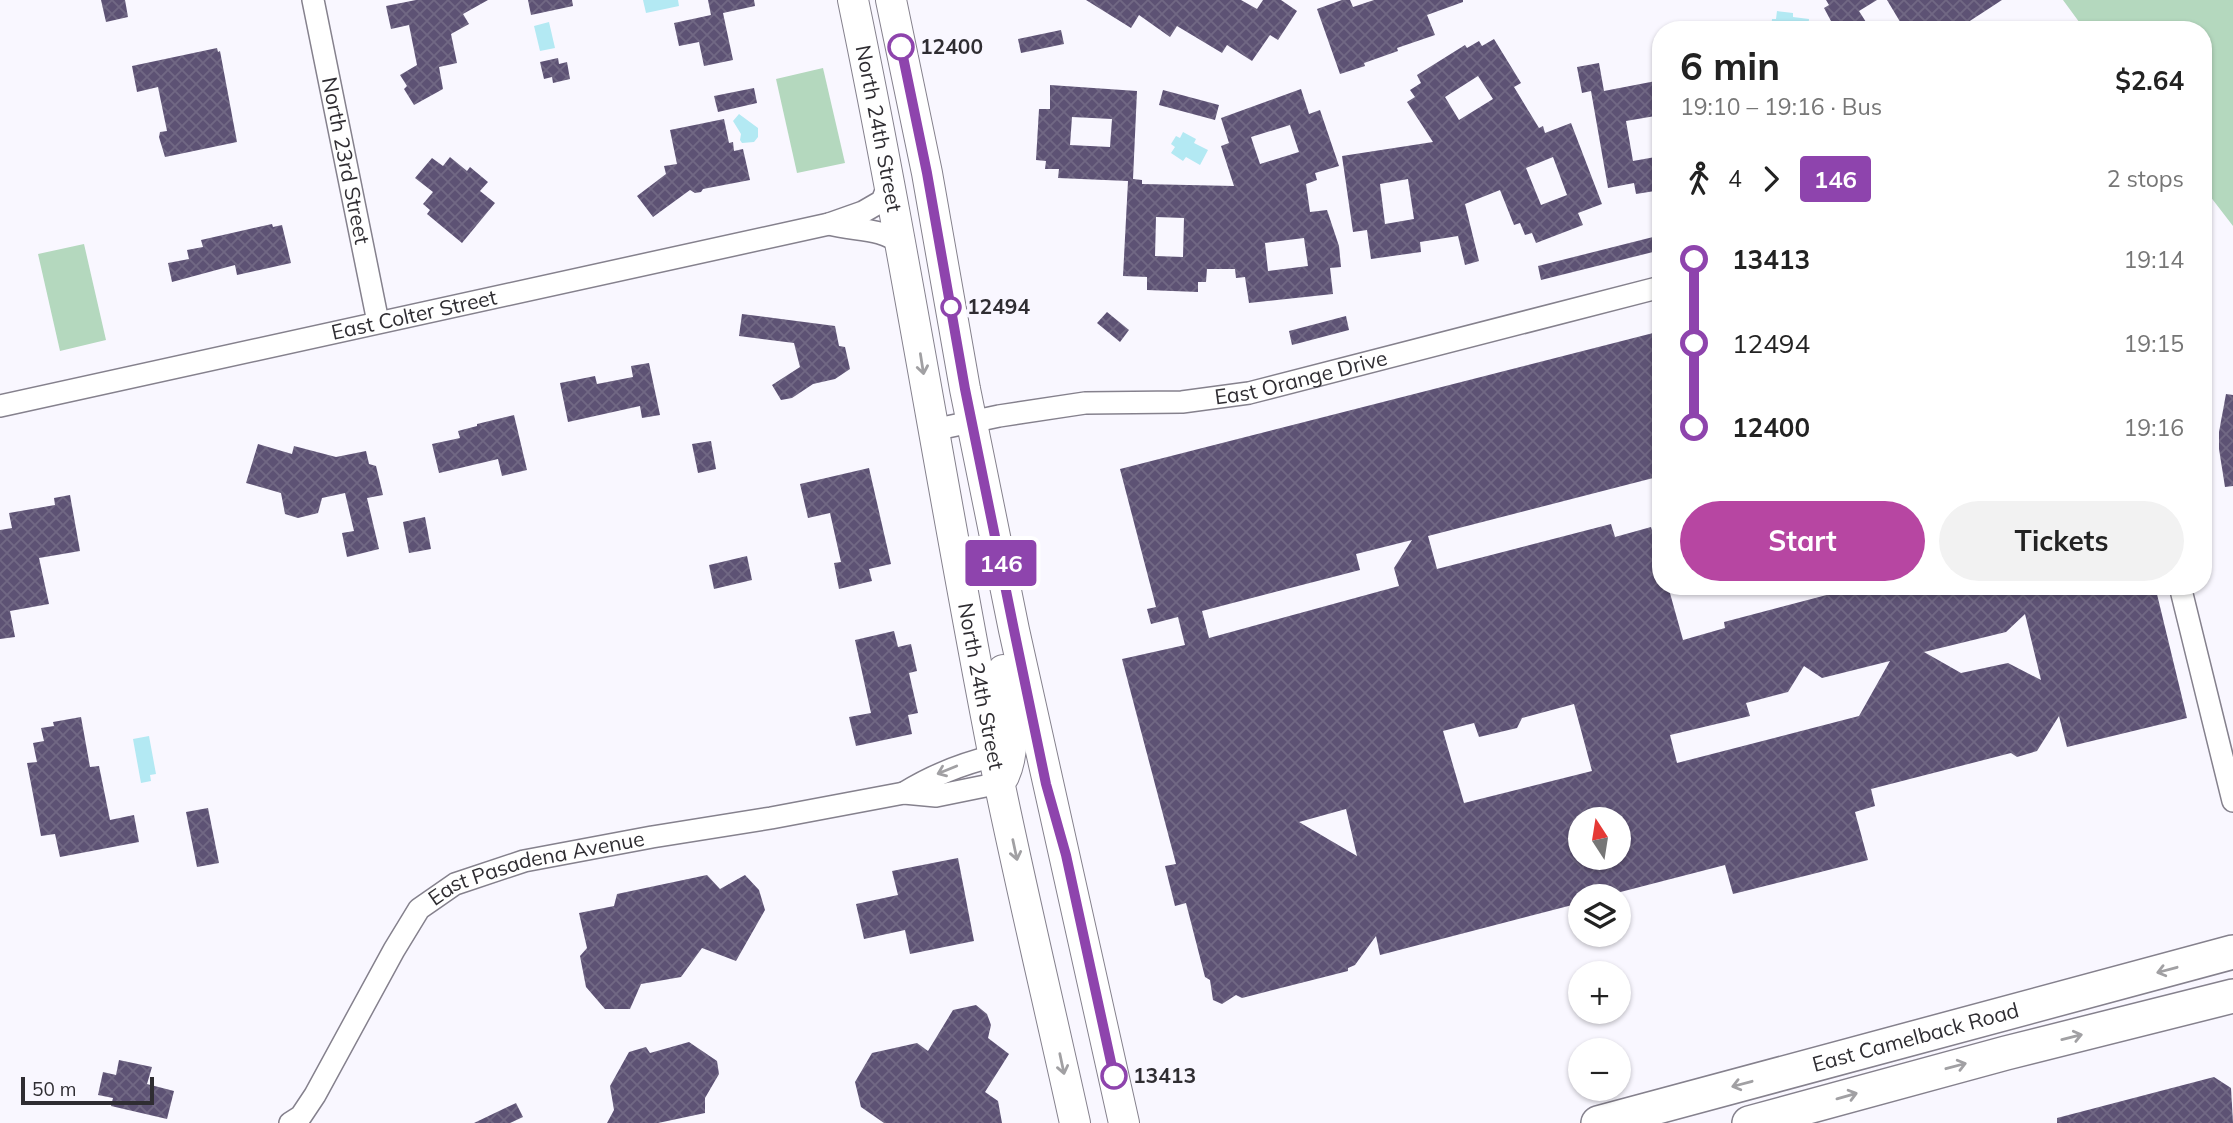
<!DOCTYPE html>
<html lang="en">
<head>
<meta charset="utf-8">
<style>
  :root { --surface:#fff; --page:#f2f2f2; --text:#222; --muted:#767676; --accent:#b746a2 }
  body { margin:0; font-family:Mulish,sans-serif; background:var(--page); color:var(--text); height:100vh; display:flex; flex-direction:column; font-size:26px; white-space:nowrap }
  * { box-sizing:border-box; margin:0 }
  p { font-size:23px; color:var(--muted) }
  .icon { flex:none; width:38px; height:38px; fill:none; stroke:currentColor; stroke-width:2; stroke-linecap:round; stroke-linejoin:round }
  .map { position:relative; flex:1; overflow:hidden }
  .panel { position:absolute; left:1652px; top:21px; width:560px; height:574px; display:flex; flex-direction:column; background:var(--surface); border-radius:28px; box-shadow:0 2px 5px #0004 }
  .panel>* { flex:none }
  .badge { padding:0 14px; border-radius:5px; font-size:24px; line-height:46px }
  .needle { width:46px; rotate:348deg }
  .tools { position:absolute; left:1568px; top:807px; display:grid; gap:14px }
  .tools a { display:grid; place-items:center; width:63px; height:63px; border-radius:50%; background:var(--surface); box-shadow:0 2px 5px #0004; font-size:35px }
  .scale { position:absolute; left:21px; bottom:18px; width:133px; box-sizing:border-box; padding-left:7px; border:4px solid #2f2d32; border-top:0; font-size:19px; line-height:24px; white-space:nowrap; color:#2f2d32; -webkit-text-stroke:5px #f9f7ff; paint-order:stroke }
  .map>.badge { position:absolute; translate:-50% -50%; box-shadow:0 0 0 4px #fff }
  .legs { display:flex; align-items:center; gap:10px; height:77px; padding:0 28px; font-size:23px }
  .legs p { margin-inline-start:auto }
  .head { display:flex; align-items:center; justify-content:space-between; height:119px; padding:0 28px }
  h1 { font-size:38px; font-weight:700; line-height:52px }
  .button { display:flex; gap:14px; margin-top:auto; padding:14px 28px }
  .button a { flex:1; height:80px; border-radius:42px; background:var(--accent); color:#fff; font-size:28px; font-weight:700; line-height:80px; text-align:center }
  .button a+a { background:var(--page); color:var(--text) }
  ul { padding:0 28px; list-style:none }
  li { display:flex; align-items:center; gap:24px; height:84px; font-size:26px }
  li i { display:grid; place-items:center; width:10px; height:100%; margin:0 9px; background:currentColor }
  li i::after { content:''; width:18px; height:18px; margin:-9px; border:5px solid; border-radius:50%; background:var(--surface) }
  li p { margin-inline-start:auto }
  li:first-child i { background:linear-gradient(#0000 50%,currentColor 0) }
  li:last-child i { background:linear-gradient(currentColor 50%,#0000 0) }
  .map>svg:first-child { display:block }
  .grass { fill:#b4d8be }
  .water { fill:#b3e9f3 }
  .building { fill:url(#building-cross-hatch); fill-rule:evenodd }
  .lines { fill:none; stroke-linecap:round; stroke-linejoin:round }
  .minor-casing { stroke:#85818d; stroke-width:24 }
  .secondary-casing { stroke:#85818d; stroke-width:32 }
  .primary-casing { stroke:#85818d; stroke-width:36 }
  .minor { stroke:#fff; stroke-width:21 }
  .secondary { stroke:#fff; stroke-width:30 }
  .primary { stroke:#fff; stroke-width:33 }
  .oneway { stroke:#a1a0a3 }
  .line-1-casing { stroke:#fff; stroke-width:16 }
  .line-1 { stroke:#8e44ad; stroke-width:10 }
  .stop-1-dot { fill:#fff; stroke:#8e44ad; stroke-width:3.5 }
  .labels { text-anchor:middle; stroke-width:7; stroke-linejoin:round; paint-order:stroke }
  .stop-label { font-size:21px; font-weight:bold; fill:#2f2d32; stroke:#f9f7ff; text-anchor:start }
  .street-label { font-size:21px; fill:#2f2d32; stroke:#f9f7ff }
</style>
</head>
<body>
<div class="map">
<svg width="2233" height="1123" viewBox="0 0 2233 1123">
  <defs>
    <pattern id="building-cross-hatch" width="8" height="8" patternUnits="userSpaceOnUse" patternTransform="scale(1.75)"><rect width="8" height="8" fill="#5d5274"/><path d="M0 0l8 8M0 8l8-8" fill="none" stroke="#716884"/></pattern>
  </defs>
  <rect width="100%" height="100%" fill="#f9f7ff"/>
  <g class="grass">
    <path d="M2063,0h170v226l-30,-39v-157h-118z"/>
    <path d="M823,68l22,95 -48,10 -21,-94z"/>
    <path d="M84,244l22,96 -46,11 -22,-97z"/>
  </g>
  <g class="water">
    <path d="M643,0h35l1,6 -33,7z"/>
    <path d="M1777,11l16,2v4l16,2 -1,11h-37l1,-11h4z"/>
    <path d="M549,22l6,26 -15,3 -6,-25z"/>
    <path d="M739,114l19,14v9l-4,5 -12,1 -2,-3 1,-6 -8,-13z"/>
    <path d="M1183,132l13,7 -2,4 14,7 -8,15 -14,-8 -3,4 -12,-8 4,-6 -4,-3 5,-8 4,2z"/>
    <path d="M149,736l7,38 -6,1 1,6 -10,2 -8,-44z"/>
  </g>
  <g class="building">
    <path d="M101,0h24l3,17 -22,5z"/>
    <path d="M416,0h72l-25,14 6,10 -18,10 6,29 -18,4 4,22 -29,16 -10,-16 3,-3 -7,-11 17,-10 -8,-40 -18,4 -5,-23z"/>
    <path d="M528,0h44l1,6 -42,9z"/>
    <path d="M708,0h46l1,6 -32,7 10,47 -29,6 -5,-24 -20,4 -5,-23 37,-8z"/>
    <path d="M1086,0h155l16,9 6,-9h18l16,11 -19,29 -8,-5 -18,26 -25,-16 -5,8 -45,-27 -7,11 -31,-22 -8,13z"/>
    <path d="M1342,0h8l3,7 21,-7h89v2l-36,13 8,20 -38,13 1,3 -34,12 1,3 -25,8 -23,-65z"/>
    <path d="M1826,0h51l-18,11 12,19h-55l15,-9 -7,-13 5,-3z"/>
    <path d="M1887,0h115l-46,30h-51z"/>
    <path d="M1061,30l3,14 -43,9 -3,-14z"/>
    <path d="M1494,39l27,44 -7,4 25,41 4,-2 2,7 26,-10 31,81 -24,9 5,12 -47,18 -4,-10 -7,2 -5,-12 -6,2 -14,-35 -35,14 14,57 -14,4 -7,-29 -38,6 1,10 -50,7 -4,-29 -14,2 -11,-76 91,-14 -26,-40 8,-5 -5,-7 11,-7 -4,-8 48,-30 2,3 12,-7 3,5zM1478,76l15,23 -34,21 -14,-23zM1553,157l14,38 -26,10 -15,-37zM1408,179l6,40 -29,5 -5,-40z"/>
    <path d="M217,48l1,4 2,-1 17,91 -72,15 -6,-20 1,-5 7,-1 -9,-44 -21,5 -5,-26z"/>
    <path d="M558,58l1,6 8,-2 3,17 -17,4 -1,-6 -8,2 -4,-17z"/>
    <path d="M1599,63l5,28 57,-11v35l-35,6 7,40 28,-5v34l-25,4 -2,-11 -26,5 -17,-97 -9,2 -5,-26z"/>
    <path d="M1050,85l87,6 -4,88 9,1v4l92,2 -13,-40 8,-3 -8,-25 80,-29 8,25 11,-4 19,56 -24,7 2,7 -11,4 4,28 17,-2 12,36 2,21 -11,1 3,26 -84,9 -4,-26 -9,1 -1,-9h-28l-1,13h-8v10l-51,-2v-13l-24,-1 5,-95 -70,-3 1,-9h-14l1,-8 -10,-1 3,-51h11zM1072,117l40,2 -2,28 -40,-2zM1290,125l9,27 -39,12 -9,-27zM1156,217l28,1 -1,39 -28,-1zM1304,238l4,28 -40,5 -3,-28z"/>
    <path d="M754,88l3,15 -39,9 -4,-16z"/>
    <path d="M1163,90l56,15 -4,15 -56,-15z"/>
    <path d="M724,119l5,24 4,-1 1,9 9,-2 7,31 -47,9 -2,3 -6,1 -5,-3 -37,27 -16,-21 29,-22 -2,-8 13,-2 -7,-34z"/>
    <path d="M450,157l17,14 3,-4 18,15 -8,9 15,12 -33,40 -35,-29 3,-4 -7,-6 10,-12 -18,-14 17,-20 11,8z"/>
    <path d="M272,224l1,3 9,-2 9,38 -54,12 -2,-10 -63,17 -4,-19 21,-4 -2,-9 16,-3 -2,-7z"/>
    <path d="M1661,235v15l-120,30 -3,-14z"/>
    <path d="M1107,312l22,18 -9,12 -23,-19z"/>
    <path d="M742,314l93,12 4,20 6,1 5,22 -15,10 -22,5 -21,14 -11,2 -9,-15 28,-18 -6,-24 -55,-7z"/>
    <path d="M1346,316l3,14 -57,15 -3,-14z"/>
    <path d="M1661,331v145l-233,60 9,33 174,-45 4,13 36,-10 10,34v25h7l15,54 42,-12 -1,-6 137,-36h294l32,132 -120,29 -8,-31 -22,35 -20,6 -6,-4 -140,36 4,17 -20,6 13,48 -135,34 -8,-29 -120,31h-25v7l-200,52 -4,-19 -21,29 -7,3v3l-106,27 -6,-3 -14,9 -9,-4 -3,-20 -5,-3 -19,-74 -11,3 -10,-40 11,-2 -54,-205 63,-14 -7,-28 -27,7 -4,-15 9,-2 -36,-138zM1412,540l-18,28 5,18 -190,52 -7,-27 158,-41 -4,-16zM2025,614l16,66 -33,-17 -47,10 -37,-21 82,-20zM1890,661l-31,55 -182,47 -7,-28 80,-19 -4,-13 42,-11 16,-26 18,12zM1574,704l18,67 -128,32 -21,-72 31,-8 5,14 38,-9 5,-10zM1346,809l11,47 -58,-34zM1580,819h39v39h-39z"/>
    <path d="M649,363l11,52 -18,3 -2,-12 -72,16 -8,-39 35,-7 2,8 36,-7 -2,-11z"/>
    <path d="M2226,394l7,1v91l-8,1 -6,-38v-17z"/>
    <path d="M514,415l13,55 -25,6 -4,-17 -59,14 -7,-29 28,-6 -2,-7 19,-5v-2z"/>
    <path d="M711,441l5,28 -18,4 -6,-29z"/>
    <path d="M258,444l34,10 2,-8 42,11 30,-6 3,13 7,2 7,29 -16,3 12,51 -32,8 -5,-24 12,-2 -9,-38 -23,5 -4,15 -20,5 -13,-4 -4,-21 -35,-10z"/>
    <path d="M869,468l22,96 -22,5 3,12 -33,8 -5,-26 7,-1 -11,-49 -22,5 -8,-34z"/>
    <path d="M70,495l10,56 -41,7 10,46 -39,7 5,26 -15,2v-109l12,-2 -3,-15 46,-8 -1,-7z"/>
    <path d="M425,517l6,32 -22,4 -6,-31z"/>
    <path d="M747,556l5,24 -38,9 -5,-24z"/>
    <path d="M894,631l4,16 13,-3 6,27 -8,2 9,40 -10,2 4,19 -56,12 -7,-29 22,-4 -16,-73z"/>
    <path d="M81,717l9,50 9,-1 11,54 24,-5 5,27 -79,15 -5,-23 -14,2 -14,-73 10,-1 -4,-19 11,-2 -3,-13 13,-2 -1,-4z"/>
    <path d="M208,808l11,55 -22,4 -11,-55z"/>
    <path d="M958,858l16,83 -64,13 -5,-24 -41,9 -8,-35 42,-9 -6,-24z"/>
    <path d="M707,875l13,14 25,-14 14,15 6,20 -29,51 -34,-13 -21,29 -40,7 -11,25h-25l-19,-22 -6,-31 7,-8 -8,-35 35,-7 3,-12z"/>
    <path d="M976,1005l11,9 4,11 -3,13 21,16 -24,38 13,9 4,22h-118l-23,-16 -6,-25 17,-29 45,-10 11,8 25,-41z"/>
    <path d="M689,1042l28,19 2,13 -14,24v15l-47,10h-51l7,-13 -4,-24 19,-34 17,-5 4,6z"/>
    <path d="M119,1060l33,7 -5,17 27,7 -7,28 -56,-13 2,-8 -15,-3 5,-23 13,3z"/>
    <path d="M2214,1077l17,11 2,35h-176v-5z"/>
    <path d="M516,1103l7,14 -13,6h-36z"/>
  </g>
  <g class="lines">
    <g class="minor-casing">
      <g id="minor">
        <path id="s1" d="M313,0l65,322"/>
        <path d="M829,224c25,7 52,3 72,20"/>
        <path id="s2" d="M0,406l829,-182 34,-12 19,-11 8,-20"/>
        <path id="s3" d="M933,430l66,-14 86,-13 97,-1 67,-9 412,-106"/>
        <path d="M2180,586l53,215"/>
        <path d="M904,793c29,-18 57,-29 90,-37"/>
        <path id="s4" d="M290,1123l11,-7 14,-21 79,-145 25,-41 36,-25 69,-23 128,-24 119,-19 133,-25 32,3 64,-13"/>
      </g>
    </g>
    <g class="secondary-casing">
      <g id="secondary">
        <path id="s5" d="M853,0c52,250 91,502 140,752 25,124 55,248 82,371"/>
        <path d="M891,0l36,173 38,216 49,241 110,493"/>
        <path d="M1003,670c5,36 16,72 1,106"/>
      </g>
    </g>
    <g class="primary-casing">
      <g id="primary">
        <path id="s6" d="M1598,1123l635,-171"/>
        <path d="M1749,1123l257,-70 227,-57"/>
      </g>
    </g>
    <use href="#minor" class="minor"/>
    <use href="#secondary" class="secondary"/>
    <use href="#primary" class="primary"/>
  </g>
  <defs><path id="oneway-shaft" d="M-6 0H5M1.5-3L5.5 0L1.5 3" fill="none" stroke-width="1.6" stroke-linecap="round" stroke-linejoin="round" transform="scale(1.75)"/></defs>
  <g class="oneway">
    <use href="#oneway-shaft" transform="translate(922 364) rotate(81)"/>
    <use href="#oneway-shaft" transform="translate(947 770) rotate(158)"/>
    <use href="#oneway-shaft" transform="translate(1015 850) rotate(78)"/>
    <use href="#oneway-shaft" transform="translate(2167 970) rotate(165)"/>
    <use href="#oneway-shaft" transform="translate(2072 1037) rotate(-14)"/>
    <use href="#oneway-shaft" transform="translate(1062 1064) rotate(78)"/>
    <use href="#oneway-shaft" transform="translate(1956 1066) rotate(-15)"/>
    <use href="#oneway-shaft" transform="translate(1742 1084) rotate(165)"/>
    <use href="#oneway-shaft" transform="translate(1847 1096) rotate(-16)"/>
  </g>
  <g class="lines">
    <g class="line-1-casing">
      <path id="line-1" d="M901,47l26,126 38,216 49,241 32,154 20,71 48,221"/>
    </g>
    <use href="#line-1" class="line-1"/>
  </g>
  <g class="stop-1-dot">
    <circle cx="901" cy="47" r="12"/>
    <circle cx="951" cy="307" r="9"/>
    <circle cx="1114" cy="1076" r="12"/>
  </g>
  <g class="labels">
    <g class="stop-label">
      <text x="920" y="54">12400</text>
      <text x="967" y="314">12494</text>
      <text x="1133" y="1083">13413</text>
    </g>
    <g class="street-label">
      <text dy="7" stroke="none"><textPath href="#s5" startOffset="131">North 24th Street</textPath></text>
      <text dy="7" stroke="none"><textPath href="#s1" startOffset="164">North 23rd Street</textPath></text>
      <text dy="7" stroke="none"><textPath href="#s2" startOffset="424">East Colter Street</textPath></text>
      <text dy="7" stroke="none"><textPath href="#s3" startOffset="373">East Orange Drive</textPath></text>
      <text dy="7" stroke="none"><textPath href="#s5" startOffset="698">North 24th Street</textPath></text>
      <text dy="7" stroke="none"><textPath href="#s4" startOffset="378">East Pasadena Avenue</textPath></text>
      <text dy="7" stroke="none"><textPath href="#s6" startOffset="329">East Camelback Road</textPath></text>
    </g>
  </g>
</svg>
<div class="tools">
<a><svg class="needle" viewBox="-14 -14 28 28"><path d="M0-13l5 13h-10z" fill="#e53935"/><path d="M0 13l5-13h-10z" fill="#767676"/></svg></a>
<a><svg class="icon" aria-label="layers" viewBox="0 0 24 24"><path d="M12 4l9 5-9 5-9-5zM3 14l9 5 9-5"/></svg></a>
<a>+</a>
<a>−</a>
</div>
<div class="scale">50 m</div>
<b class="badge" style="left:1001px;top:563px;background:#8e44ad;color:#fff">146</b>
<section class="panel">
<div class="head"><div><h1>6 min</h1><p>19:10 – 19:16 · Bus</p></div><b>$2.64</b></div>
<div class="legs"><svg class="icon" aria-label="walk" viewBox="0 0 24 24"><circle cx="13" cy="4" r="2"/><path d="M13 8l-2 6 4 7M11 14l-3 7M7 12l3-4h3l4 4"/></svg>4<svg class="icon" aria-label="forward" viewBox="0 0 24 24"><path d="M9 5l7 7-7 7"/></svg><b class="badge" style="background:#8e44ad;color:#fff">146</b><p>2 stops</p></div>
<ul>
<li><i style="color:#8e44ad"></i><b>13413</b><p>19:14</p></li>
<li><i style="color:#8e44ad"></i><span>12494</span><p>19:15</p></li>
<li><i style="color:#8e44ad"></i><b>12400</b><p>19:16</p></li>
</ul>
<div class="button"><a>Start</a><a>Tickets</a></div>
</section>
</div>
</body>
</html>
